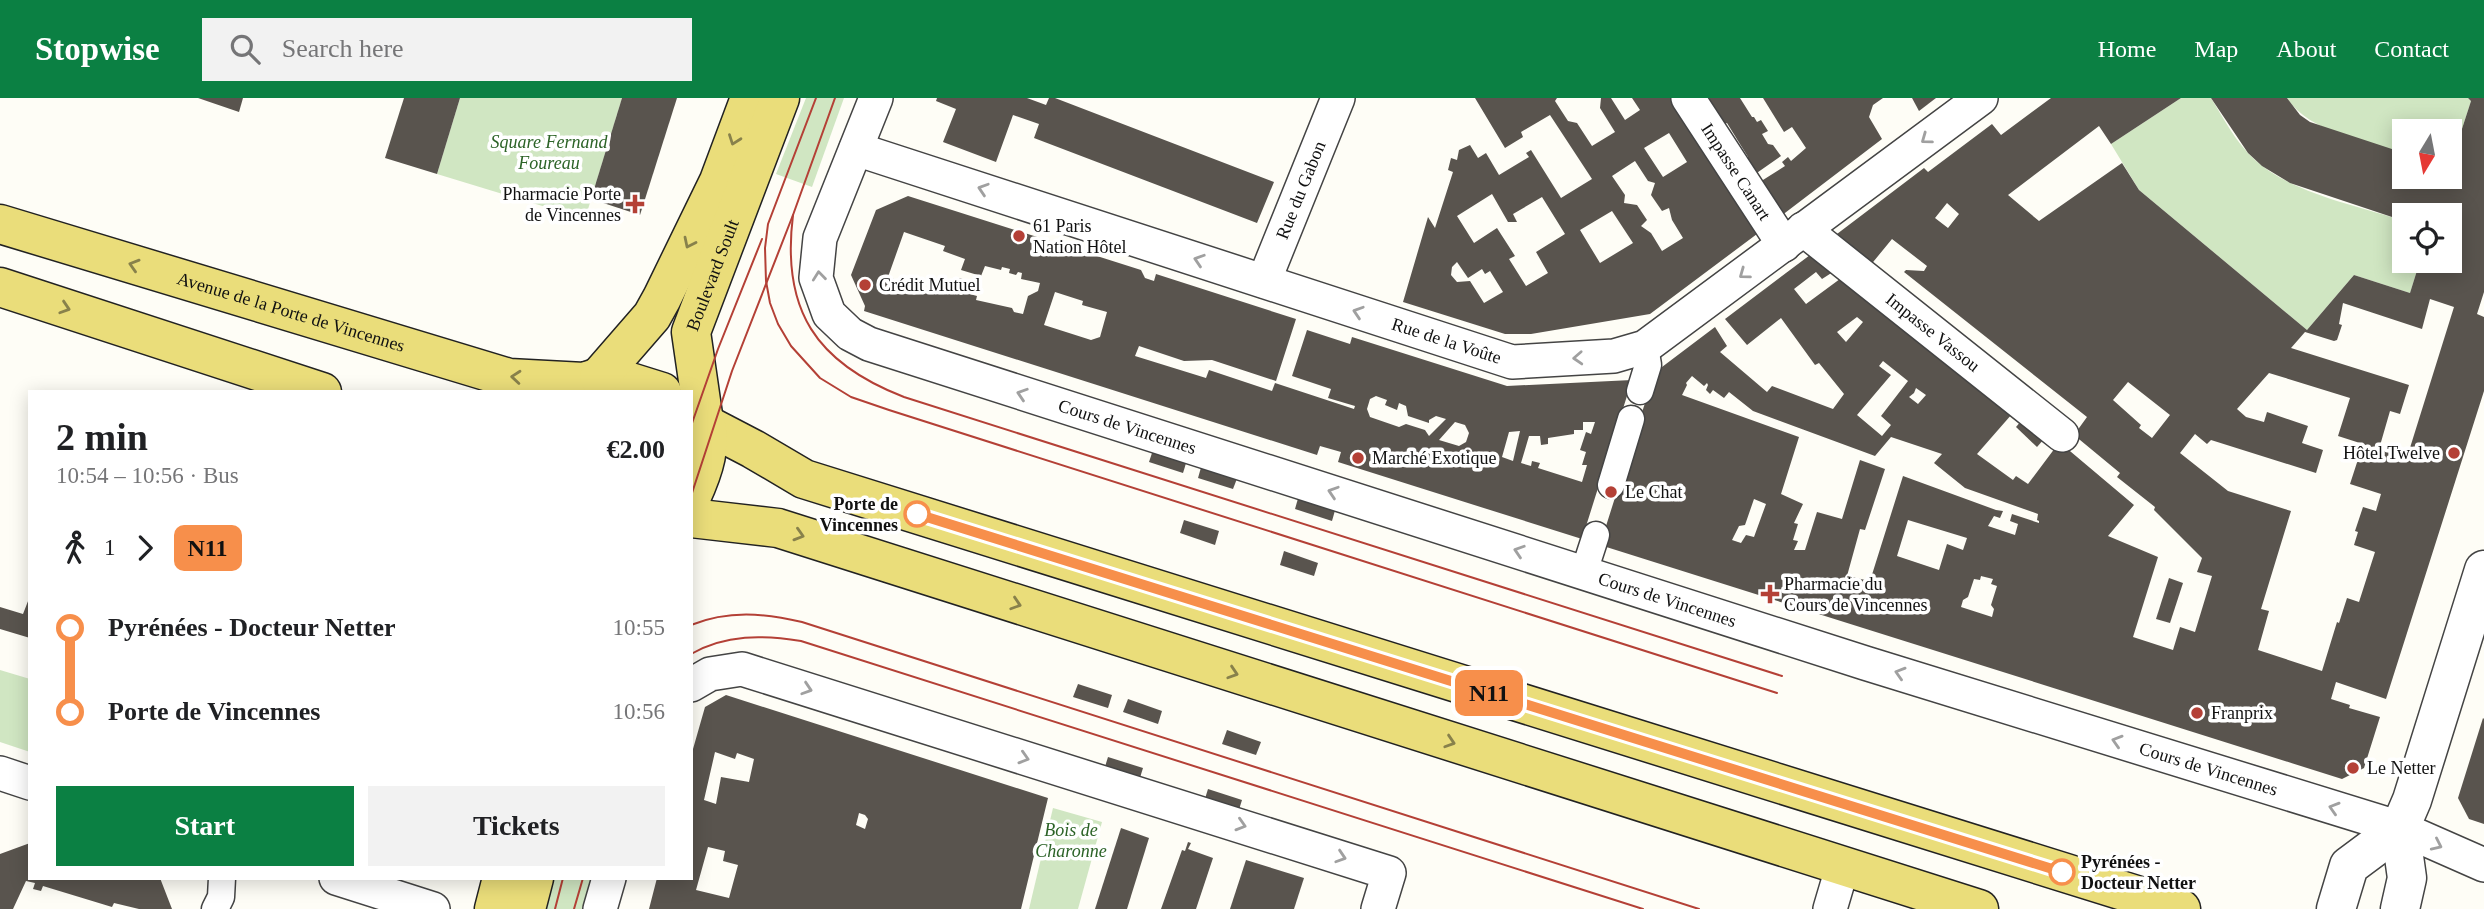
<!DOCTYPE html>
<html lang="en">
<head>
<meta charset="utf-8">
<style>
  :root { --surface:#fff; --page:#f2f2f2; --text:#202124; --muted:#757577; --accent:#0b8043 }
  body { margin:0; font-family:Georgia,serif; background:var(--page); color:var(--text); height:100vh; display:flex; flex-direction:column; font-size:26px; white-space:nowrap }
  * { box-sizing:border-box; margin:0 }
  p { font-size:23px; color:var(--muted) }
  .icon { flex:none; width:38px; height:38px; fill:none; stroke:currentColor; stroke-width:2; stroke-linecap:round; stroke-linejoin:round }
  .map { position:relative; flex:1; overflow:hidden }
  .details { position:absolute; left:28px; top:292px; width:665px; height:490px; display:flex; flex-direction:column; background:var(--surface); border-radius:0px; box-shadow:0 4px 18px #0003 }
  .details>* { flex:none }
  .badge { padding:0 14px; border-radius:10px; font-size:24px; line-height:46px }
  .needle { width:46px; rotate:190deg }
  .controls { position:absolute; left:2392px; top:21px; display:grid; gap:14px }
  .controls a { display:grid; place-items:center; width:70px; height:70px; border-radius:0px; background:var(--surface); box-shadow:0 4px 18px #0003; font-size:35px }
  .map>.badge { position:absolute; translate:-50% -50%; box-shadow:0 0 0 4px #fff }
  .legs { display:flex; align-items:center; gap:10px; height:77px; padding:0 28px; font-size:23px }
  .legs p { margin-inline-start:auto }
  .overview { display:flex; align-items:center; justify-content:space-between; height:119px; padding:0 28px }
  h1 { font-size:38px; font-weight:700; line-height:52px }
  .button { display:flex; gap:14px; margin-top:auto; padding:14px 28px }
  .button a { flex:1; height:80px; border-radius:0px; background:var(--accent); color:#fff; font-size:28px; font-weight:700; line-height:80px; text-align:center }
  .button a+a { background:var(--page); color:var(--text) }
  ul { padding:0 28px; list-style:none }
  li { display:flex; align-items:center; gap:24px; height:84px; font-size:26px }
  li i { display:grid; place-items:center; width:10px; height:100%; margin:0 9px; background:currentColor }
  li i::after { content:''; width:18px; height:18px; margin:-9px; border:5px solid; border-radius:50%; background:var(--surface) }
  li p { margin-inline-start:auto }
  li:first-child i { background:linear-gradient(#0000 50%,currentColor 0) }
  li:last-child i { background:linear-gradient(currentColor 50%,#0000 0) }
  header { display:flex; align-items:center; gap:42px; box-sizing:border-box; height:98px; padding:0 35px; background:var(--accent); color:#fff }
  header strong { font-size:33px }
  nav { display:flex; gap:38px; margin-inline-start:auto; font-size:24px }
  .search { width:490px; height:63px; background:var(--page); display:flex; align-items:center; gap:18px; box-sizing:border-box; padding:0 24px; border-radius:0px; color:var(--muted); font-size:26px }
  .map>svg:first-child { display:block }
  .green { fill:#d0e6c2 }
  .building { fill:#59544e; fill-rule:evenodd }
  .lines { fill:none; stroke-linecap:round; stroke-linejoin:round }
  .pedestrian-casing { stroke:#444; stroke-width:29 }
  .minor-casing { stroke:#444; stroke-width:36 }
  .tertiary-casing { stroke:#444; stroke-width:41 }
  .primary-casing { stroke:#222; stroke-width:41 }
  .pedestrian { stroke:#fff; stroke-width:26 }
  .minor { stroke:#fff; stroke-width:33 }
  .tertiary { stroke:#fff; stroke-width:38 }
  .primary { stroke:#eadd7a; stroke-width:38 }
  .tram { stroke:#b44036; stroke-width:2 }
  .oneway { stroke:#a0a0a0 }
  .oneway2 { stroke:#88814b }
  .line-1-casing { stroke:#fff; stroke-width:16 }
  .line-1 { stroke:#f78f4b; stroke-width:10 }
  .poi-dot { fill:#b44036; stroke:#fff; stroke-width:2.5 }
  .stop-1-dot { fill:#fff; stroke:#f78f4b; stroke-width:3.5 }
  .labels { text-anchor:middle; stroke-width:7; stroke-linejoin:round; paint-order:stroke }
  .park-label { font-size:18px; font-style:italic; fill:#2c6327; stroke:#fff }
  .street-label { font-size:18px; fill:#111; stroke:#fff }
  .poi-label { font-size:18px; fill:#111; stroke:#fff; text-anchor:start }
  .stop-label { font-size:18px; font-weight:bold; fill:#111; stroke:#fff; text-anchor:end }
</style>
</head>
<body>
<header>
<strong>Stopwise</strong>
<div class="search"><svg class="icon" aria-label="search" viewBox="0 0 24 24"><circle cx="10" cy="10" r="6"/><path d="M15 15l6 6"/></svg>Search here</div>
<nav><a>Home</a><a>Map</a><a>About</a><a>Contact</a></nav>
</header>
<div class="map">
<svg width="2484" height="811" viewBox="0 0 2484 811">
  <rect width="100%" height="100%" fill="#fefdf6"/>
  <g class="green">
    <path d="M460,0h162l-37,121 -148,-45z"/>
    <path d="M806,0h38l-32,89 -36,-13z"/>
    <path d="M2181,0h30c13,21 25,45 44,62 36,33 103,46 149,61v40h16l-10,32 -56,-18 -47,55 -168,-140 -28,-46z"/>
    <path d="M2287,0h181l3,3 -21,65v-35h-46v22c-38,-12 -94,-20 -117,-55z"/>
    <path d="M0,572l30,9v73l-30,-10z"/>
    <path d="M1053,710l49,14 -24,87h-49z"/>
    <path d="M553,781h40l-9,30h-39z"/>
  </g>
  <g class="building">
    <path d="M198,0h45l-4,14z"/>
    <path d="M404,0h56l-23,76 -52,-16z"/>
    <path d="M622,0h55l-37,117 -49,-16z"/>
    <path d="M937,0h90l19,7 3,-7h6l219,84 -17,41 -223,-85 5,-14 -26,-9 -17,47 -53,-20 13,-33 -20,-8z"/>
    <path d="M1475,0h82l-2,3 13,20 9,2 15,23 23,-14 -15,-24 1,-10h10l14,22 15,-10 -8,-12h41l88,133 -111,83 -119,20h-26l-102,-32 25,-85 7,11 18,-56 -5,-2 3,-12 6,2 2,-10 11,-5 8,13 8,-5 13,22 30,-18 -3,-4 5,-3 30,48 31,-19 -42,-64 -29,17 2,5 -18,11zM1669,35l18,29 -24,15 -19,-29zM1635,63l13,20 7,2 -4,12 11,16 7,-3 3,12 11,18 -21,13 -11,-18 -10,-7 6,-6 -10,-15 -13,-2 1,-8 -13,-19zM1492,96l16,28h9l-4,-8 29,-17 23,37 -29,18 12,21 -22,13 -17,-27 6,-3 -18,-28 -23,15 -17,-27zM1612,113l21,32 -33,20 -20,-33zM1457,164l11,16 14,-9 3,5 5,-3 13,21 -19,11 -14,-22 -13,1 -6,-7 1,-8z"/>
    <path d="M1710,0h30l12,19h2l3,5 4,-2 7,11 -6,3 6,10 5,1 8,11 -30,21 -10,-15 7,-5 -21,-34 -8,4 -16,-25z"/>
    <path d="M1763,0h120l-10,7 -4,12 13,22 -105,80 -22,-34 30,-19 -3,-4 6,-5 3,4 15,-13 -14,-21 -8,5z"/>
    <path d="M1912,0h24l-17,13z"/>
    <path d="M2051,0h130l-70,46 -12,-18 -91,69 31,26 83,-58 17,27 168,140 47,-55 56,18 10,-32h30v-46h-46v6l-114,-38 -28,-17 -14,-13 -37,-55h76l13,17 10,7 94,31v24h46v-11l21,-65 -3,-3h16v194l-7,22 7,3v74l-98,308 -50,-17 -5,17 19,6 -1,3 31,9 -16,51 -22,11 -742,-234 51,-161 11,-17 53,-40 12,19 -7,6 47,40 5,-6 61,23 11,-15 -25,-31 -4,2 -34,-47 -34,27 -22,-26 89,-67 22,18 -14,9 -6,-7 -22,17 12,15 38,-28 168,138 -35,40 36,26 3,-4 12,8 27,-36 5,4 4,-6 70,59 -26,31 50,21 -25,80 40,13 7,-23 15,5 17,-56 -15,-4 5,-14 -48,-48 1,-3 -38,-30 3,-4 -46,-38 13,-18 -183,-145 2,-2 18,1 3,-5 -35,-27 -23,28 -36,-30 91,-69 4,4 64,-48 9,11zM1947,105l12,11 -11,14 -13,-10zM2430,201l24,8 -45,144 -10,-4 -2,8 -18,-6 11,-38 10,3 9,-29 -118,-37 14,-16 29,9 3,-1 5,-15 -3,-1 4,-21 79,26zM1857,219l6,5 -17,20 -9,-10zM1883,263l25,20 -27,35 10,9 -9,11 -25,-21 34,-40 -12,-9zM2269,275l81,25 -12,38 25,8 -13,40 31,10 -5,17 -13,-4 -8,24 3,1 -4,13 21,7 -16,50 -12,-4 -8,25 -2,-1 -15,49 -64,-21 11,-39 -8,-2 30,-98 -63,-20 -48,-38 15,-19 12,10 4,-4 105,33 7,-23 -21,-7 6,-17 -41,-14 -3,10 -18,-5 -9,-8zM1692,278l12,10 3,-3 1,2 -2,5 4,4 3,-4 11,8 5,-6 24,19 122,45 16,-19 51,17 -8,9 31,25 73,26 -1,6 2,1v2l-27,-9 -2,7 8,3 -3,11 -27,-9 6,-10 6,2 3,-7 -7,-1 -93,-34 -33,105 -23,-5 13,-47 5,1 20,-61 -25,-9 -18,59 -25,-7 -12,38h-11l4,-9 -5,-1 5,-16 -4,-1 9,-19 -22,-10 18,-57 -117,-42 5,-10 -1,-2zM2128,284l42,33 -18,23 -13,-10 2,-3 -28,-25zM1916,290l10,7 -8,9 -9,-7 5,-4zM1754,401l12,5 -12,33 -8,-2 -5,8 -9,-3 7,-14 6,-1zM1908,422l59,18 -4,12 -16,-6 -8,26 -42,-14zM1981,478l12,3 -2,5 6,2 -6,19 3,4 -2,8 -31,-10 2,-7 5,-3 6,-18 6,1z"/>
    <path d="M908,98l233,74 4,8 9,3 2,-7 140,45 -20,62 -64,-21 -28,1 -45,-15 -4,10 71,22 3,-8 63,21 3,-8 79,26 1,-3 -27,-8 3,-9 -39,-13 15,-46 43,14 2,-7 155,49 125,-6 -50,159 -244,-77 3,-10 -21,-6 -3,9 -453,-144 1,-5 -14,-31 25,-65zM904,134l41,14 -2,5 22,8 -4,11 20,6 4,-10 16,4 1,-3 8,2 -1,4 7,2 2,-3 4,1 -1,6 19,4 -2,8 -10,5 -5,18 -9,-2 -2,-4 -36,-8 1,-4 -11,-3 -5,2 -32,-11 -3,6 -38,-13zM1055,194l28,9 -1,4 25,7 -7,25 -9,3 -47,-15zM1376,298l11,4 -2,5 12,5 2,-7 7,3 2,10 21,7v-3l7,-4 10,3 -17,17 -4,-6 -19,-6 -7,3 -29,-10 -3,-8 3,-10zM1455,324l10,3 4,8 -3,9 -7,4 -20,-6zM1583,324h12l-4,12 -5,-2 -6,18 6,2 -4,13h5l-5,17 -44,-14 2,-5 -8,-2 -1,5 -10,-3 8,-27h11l1,9 7,-1v-6l26,-4v-4h9zM1520,333l-7,30 -11,-4 7,-25z"/>
    <path d="M959,180l17,5 -2,9 -18,-6z"/>
    <path d="M2021,323l23,18 -7,8 -21,-20z"/>
    <path d="M1153,352l34,10 -4,13 -34,-11z"/>
    <path d="M1202,366l36,12 -5,13 -35,-11z"/>
    <path d="M1299,397l37,12 -4,14 -37,-12z"/>
    <path d="M1184,422l35,11 -4,14 -35,-12z"/>
    <path d="M1284,453l34,12 -4,13 -34,-11z"/>
    <path d="M2169,480l14,5 -13,40 -14,-4z"/>
    <path d="M30,498v42l-30,-9v-22l23,7z"/>
    <path d="M1078,586l34,11 -4,13 -35,-11z"/>
    <path d="M726,597l322,103 -27,111h-372l8,-31h34v-122l14,-49zM715,654l20,7 2,-6 17,6 -5,23 -28,-5 -5,27 -12,-4zM859,715l6,2 3,4 -3,10 -9,-4zM708,749l17,4 -2,10 15,4 -9,33 -33,-8z"/>
    <path d="M1128,601l34,12 -4,13 -35,-12z"/>
    <path d="M2483,620l1,1v105l-15,-5 -11,-21z"/>
    <path d="M1227,632l34,12 -5,13 -34,-11z"/>
    <path d="M1108,659l35,11 -4,13 -35,-11z"/>
    <path d="M1208,691l34,11 -4,13 -34,-11z"/>
    <path d="M1121,730l28,10 -22,71h-32z"/>
    <path d="M1188,744l3,1 -3,6 25,9 -17,51h-35l21,-59 3,1z"/>
    <path d="M30,745v35h130l12,31h-33l-25,-6 -2,4 -69,-21 -2,5 -8,-2 2,-6 -9,-2 -13,28h-13v-55z"/>
    <path d="M1246,762l58,18 -10,31h-64z"/>
  </g>
  <g class="lines">
    <g class="pedestrian-casing">
      <g id="pedestrian">
        <path d="M1640,293l8,-26 -3,-18"/>
        <path d="M1611,387l20,-66"/>
        <path d="M1584,474l12,-37"/>
        <path d="M215,811l6,-12 1,-19"/>
      </g>
    </g>
    <g class="minor-casing">
      <g id="minor">
        <path id="s1" d="M876,0l-56,140 -4,40 13,36 21,20 19,10 996,319 535,165 84,37"/>
        <path id="s2" d="M1688,0l96,147"/>
        <path id="s3" d="M856,51l656,213 102,-6 31,-9 336,-249"/>
        <path id="s4" d="M1803,131l259,206"/>
        <path id="s5" d="M1264,183l74,-183"/>
        <path d="M691,587l19,-11 32,-5 647,204 -11,36"/>
        <path d="M0,675l30,10"/>
        <path d="M336,780l97,31"/>
        <path d="M600,811l9,-31"/>
        <path d="M1830,811l13,-44"/>
      </g>
    </g>
    <g class="tertiary-casing">
      <g id="tertiary">
        <path d="M2400,730l7,50 -7,31"/>
        <path d="M2336,811l13,-43 51,-38 12,-28 72,-230"/>
      </g>
    </g>
    <g class="primary-casing">
      <g id="primary">
        <path id="s6" d="M0,126l509,154 75,4 15,-5 31,5 32,10"/>
        <path d="M0,189l322,105"/>
        <path d="M599,279l53,-61 10,-18 57,-117 31,-83"/>
        <path d="M707,327l46,24 51,30 1377,430"/>
        <path id="s7" d="M691,400c12,-26 23,-55 12,-83l-12,-83 89,-234"/>
        <path d="M691,420l87,10 1201,381"/>
        <path d="M494,811l8,-31"/>
        <path d="M526,811l8,-31"/>
      </g>
    </g>
    <use href="#pedestrian" class="pedestrian"/>
    <use href="#minor" class="minor"/>
    <use href="#tertiary" class="tertiary"/>
    <use href="#primary" class="primary"/>
    <g class="tram">
      <path d="M816,0l-48,126 -3,24 1,33 4,22 8,21 13,22 29,32 31,19 38,13 888,283"/>
      <path d="M793,117c-12,95 23,148 111,182l878,279"/>
      <path d="M691,328l27,-77 44,-110"/>
      <path d="M691,398l41,-125 61,-156 42,-117"/>
      <path d="M691,527c37,-15 73,-12 111,-3l897,287"/>
      <path d="M691,556c35,-20 72,-19 110,-13l842,268"/>
      <path d="M555,811l8,-31"/>
      <path d="M574,811l9,-31"/>
    </g>
  </g>
  <defs><path id="oneway-chevron" d="M-2-3.5L2.5 0L-2 3.5" fill="none" stroke-width="1.6" stroke-linecap="round" stroke-linejoin="round" transform="scale(1.75)"/></defs>
  <g class="oneway">
    <use href="#oneway-chevron" transform="translate(1926 41) rotate(144)"/>
    <use href="#oneway-chevron" transform="translate(983 91) rotate(-162)"/>
    <use href="#oneway-chevron" transform="translate(1199 162) rotate(-162)"/>
    <use href="#oneway-chevron" transform="translate(1744 176) rotate(144)"/>
    <use href="#oneway-chevron" transform="translate(819 178) rotate(-96)"/>
    <use href="#oneway-chevron" transform="translate(1358 214) rotate(-162)"/>
    <use href="#oneway-chevron" transform="translate(1578 260) rotate(177)"/>
    <use href="#oneway-chevron" transform="translate(1022 296) rotate(-162)"/>
    <use href="#oneway-chevron" transform="translate(1333 394) rotate(-162)"/>
    <use href="#oneway-chevron" transform="translate(1519 453) rotate(-162)"/>
    <use href="#oneway-chevron" transform="translate(1900 575) rotate(-163)"/>
    <use href="#oneway-chevron" transform="translate(807 591) rotate(18)"/>
    <use href="#oneway-chevron" transform="translate(2117 643) rotate(-163)"/>
    <use href="#oneway-chevron" transform="translate(1024 660) rotate(17)"/>
    <use href="#oneway-chevron" transform="translate(2334 710) rotate(-163)"/>
    <use href="#oneway-chevron" transform="translate(1241 727) rotate(17)"/>
    <use href="#oneway-chevron" transform="translate(2437 747) rotate(25)"/>
    <use href="#oneway-chevron" transform="translate(1341 759) rotate(18)"/>
  </g>
  <g class="oneway2">
    <use href="#oneway-chevron" transform="translate(734 42) rotate(110)"/>
    <use href="#oneway-chevron" transform="translate(689 145) rotate(116)"/>
    <use href="#oneway-chevron" transform="translate(134 167) rotate(-163)"/>
    <use href="#oneway-chevron" transform="translate(65 210) rotate(18)"/>
    <use href="#oneway-chevron" transform="translate(516 279) rotate(-175)"/>
    <use href="#oneway-chevron" transform="translate(799 437) rotate(17)"/>
    <use href="#oneway-chevron" transform="translate(1016 506) rotate(18)"/>
    <use href="#oneway-chevron" transform="translate(1233 575) rotate(18)"/>
    <use href="#oneway-chevron" transform="translate(1450 644) rotate(18)"/>
  </g>
  <g class="lines">
    <g class="line-1-casing">
      <path id="line-1" d="M917,416l1145,358"/>
    </g>
    <use href="#line-1" class="line-1"/>
  </g>
  <g class="poi-dot">
    <path d="M631.5 95.5h7v7h7v7h-7v7h-7v-7h-7v-7h7z"/>
    <circle cx="1019" cy="138" r="7"/>
    <circle cx="865" cy="187" r="7"/>
    <circle cx="2454" cy="355" r="7"/>
    <circle cx="1358" cy="360" r="7"/>
    <circle cx="1611" cy="394" r="7"/>
    <path d="M1766.5 485.5h7v7h7v7h-7v7h-7v-7h-7v-7h7z"/>
    <circle cx="2197" cy="615" r="7"/>
    <circle cx="2353" cy="670" r="7"/>
  </g>
  <g class="stop-1-dot">
    <circle cx="917" cy="416" r="12"/>
    <circle cx="2062" cy="774" r="12"/>
  </g>
  <g class="labels">
    <g class="park-label">
      <text x="549" y="50">Square Fernand<tspan x="549" dy="21">Foureau</tspan></text>
      <text x="1071" y="738">Bois de<tspan x="1071" dy="21">Charonne</tspan></text>
    </g>
    <g class="street-label">
      <text dy="6" stroke="none"><textPath href="#s2" startOffset="88">Impasse Canart</textPath></text>
      <text dy="6" stroke="none"><textPath href="#s5" startOffset="98">Rue du Gabon</textPath></text>
      <text dy="6" stroke="none"><textPath href="#s7" startOffset="231">Boulevard Soult</textPath></text>
      <text dy="6" stroke="none"><textPath href="#s6" startOffset="304">Avenue de la Porte de Vincennes</textPath></text>
      <text dy="6" stroke="none"><textPath href="#s4" startOffset="166">Impasse Vassou</textPath></text>
      <text dy="6" stroke="none"><textPath href="#s3" startOffset="621">Rue de la Voûte</textPath></text>
      <text dy="6" stroke="none"><textPath href="#s1" startOffset="551">Cours de Vincennes</textPath></text>
      <text dy="6" stroke="none"><textPath href="#s1" startOffset="1118">Cours de Vincennes</textPath></text>
      <text dy="6" stroke="none"><textPath href="#s1" startOffset="1685">Cours de Vincennes</textPath></text>
    </g>
    <g class="poi-label">
      <text x="621" y="102" text-anchor="end">Pharmacie Porte<tspan x="621" dy="21">de Vincennes</tspan></text>
      <text x="1033" y="134">61 Paris<tspan x="1033" dy="21">Nation Hôtel</tspan></text>
      <text x="879" y="193">Crédit Mutuel</text>
      <text x="2440" y="361" text-anchor="end">Hôtel Twelve</text>
      <text x="1372" y="366">Marché Exotique</text>
      <text x="1625" y="400">Le Chat</text>
      <text x="1784" y="492">Pharmacie du<tspan x="1784" dy="21">Cours de Vincennes</tspan></text>
      <text x="2211" y="621">Franprix</text>
      <text x="2367" y="676">Le Netter</text>
    </g>
    <g class="stop-label">
      <text x="898" y="412">Porte de<tspan x="898" dy="21">Vincennes</tspan></text>
      <text x="2081" y="770" text-anchor="start">Pyrénées -<tspan x="2081" dy="21">Docteur Netter</tspan></text>
    </g>
  </g>
</svg>
<div class="controls">
<a><svg class="needle" viewBox="-14 -14 28 28"><path d="M0-13l5 13h-10z" fill="#e53935"/><path d="M0 13l5-13h-10z" fill="#757577"/></svg></a>
<a><svg class="icon" aria-label="locate" viewBox="0 0 24 24"><circle cx="12" cy="12" r="6"/><path d="M12 2v4M12 18v4M2 12h4M18 12h4"/></svg></a>
</div>
<b class="badge" style="left:1489px;top:595px;background:#f78f4b;color:#111">N11</b>
<section class="details">
<div class="overview"><div><h1>2 min</h1><p>10:54 – 10:56 · Bus</p></div><b>€2.00</b></div>
<div class="legs"><svg class="icon" aria-label="walk" viewBox="0 0 24 24"><circle cx="13" cy="4" r="2"/><path d="M13 8l-2 6 4 7M11 14l-3 7M7 12l3-4h3l4 4"/></svg>1<svg class="icon" aria-label="forward" viewBox="0 0 24 24"><path d="M9 5l7 7-7 7"/></svg><b class="badge" style="background:#f78f4b;color:#111">N11</b></div>
<ul>
<li><i style="color:#f78f4b"></i><b>Pyrénées - Docteur Netter</b><p>10:55</p></li>
<li><i style="color:#f78f4b"></i><b>Porte de Vincennes</b><p>10:56</p></li>
</ul>
<div class="button"><a>Start</a><a>Tickets</a></div>
</section>
</div>
</body>
</html>
